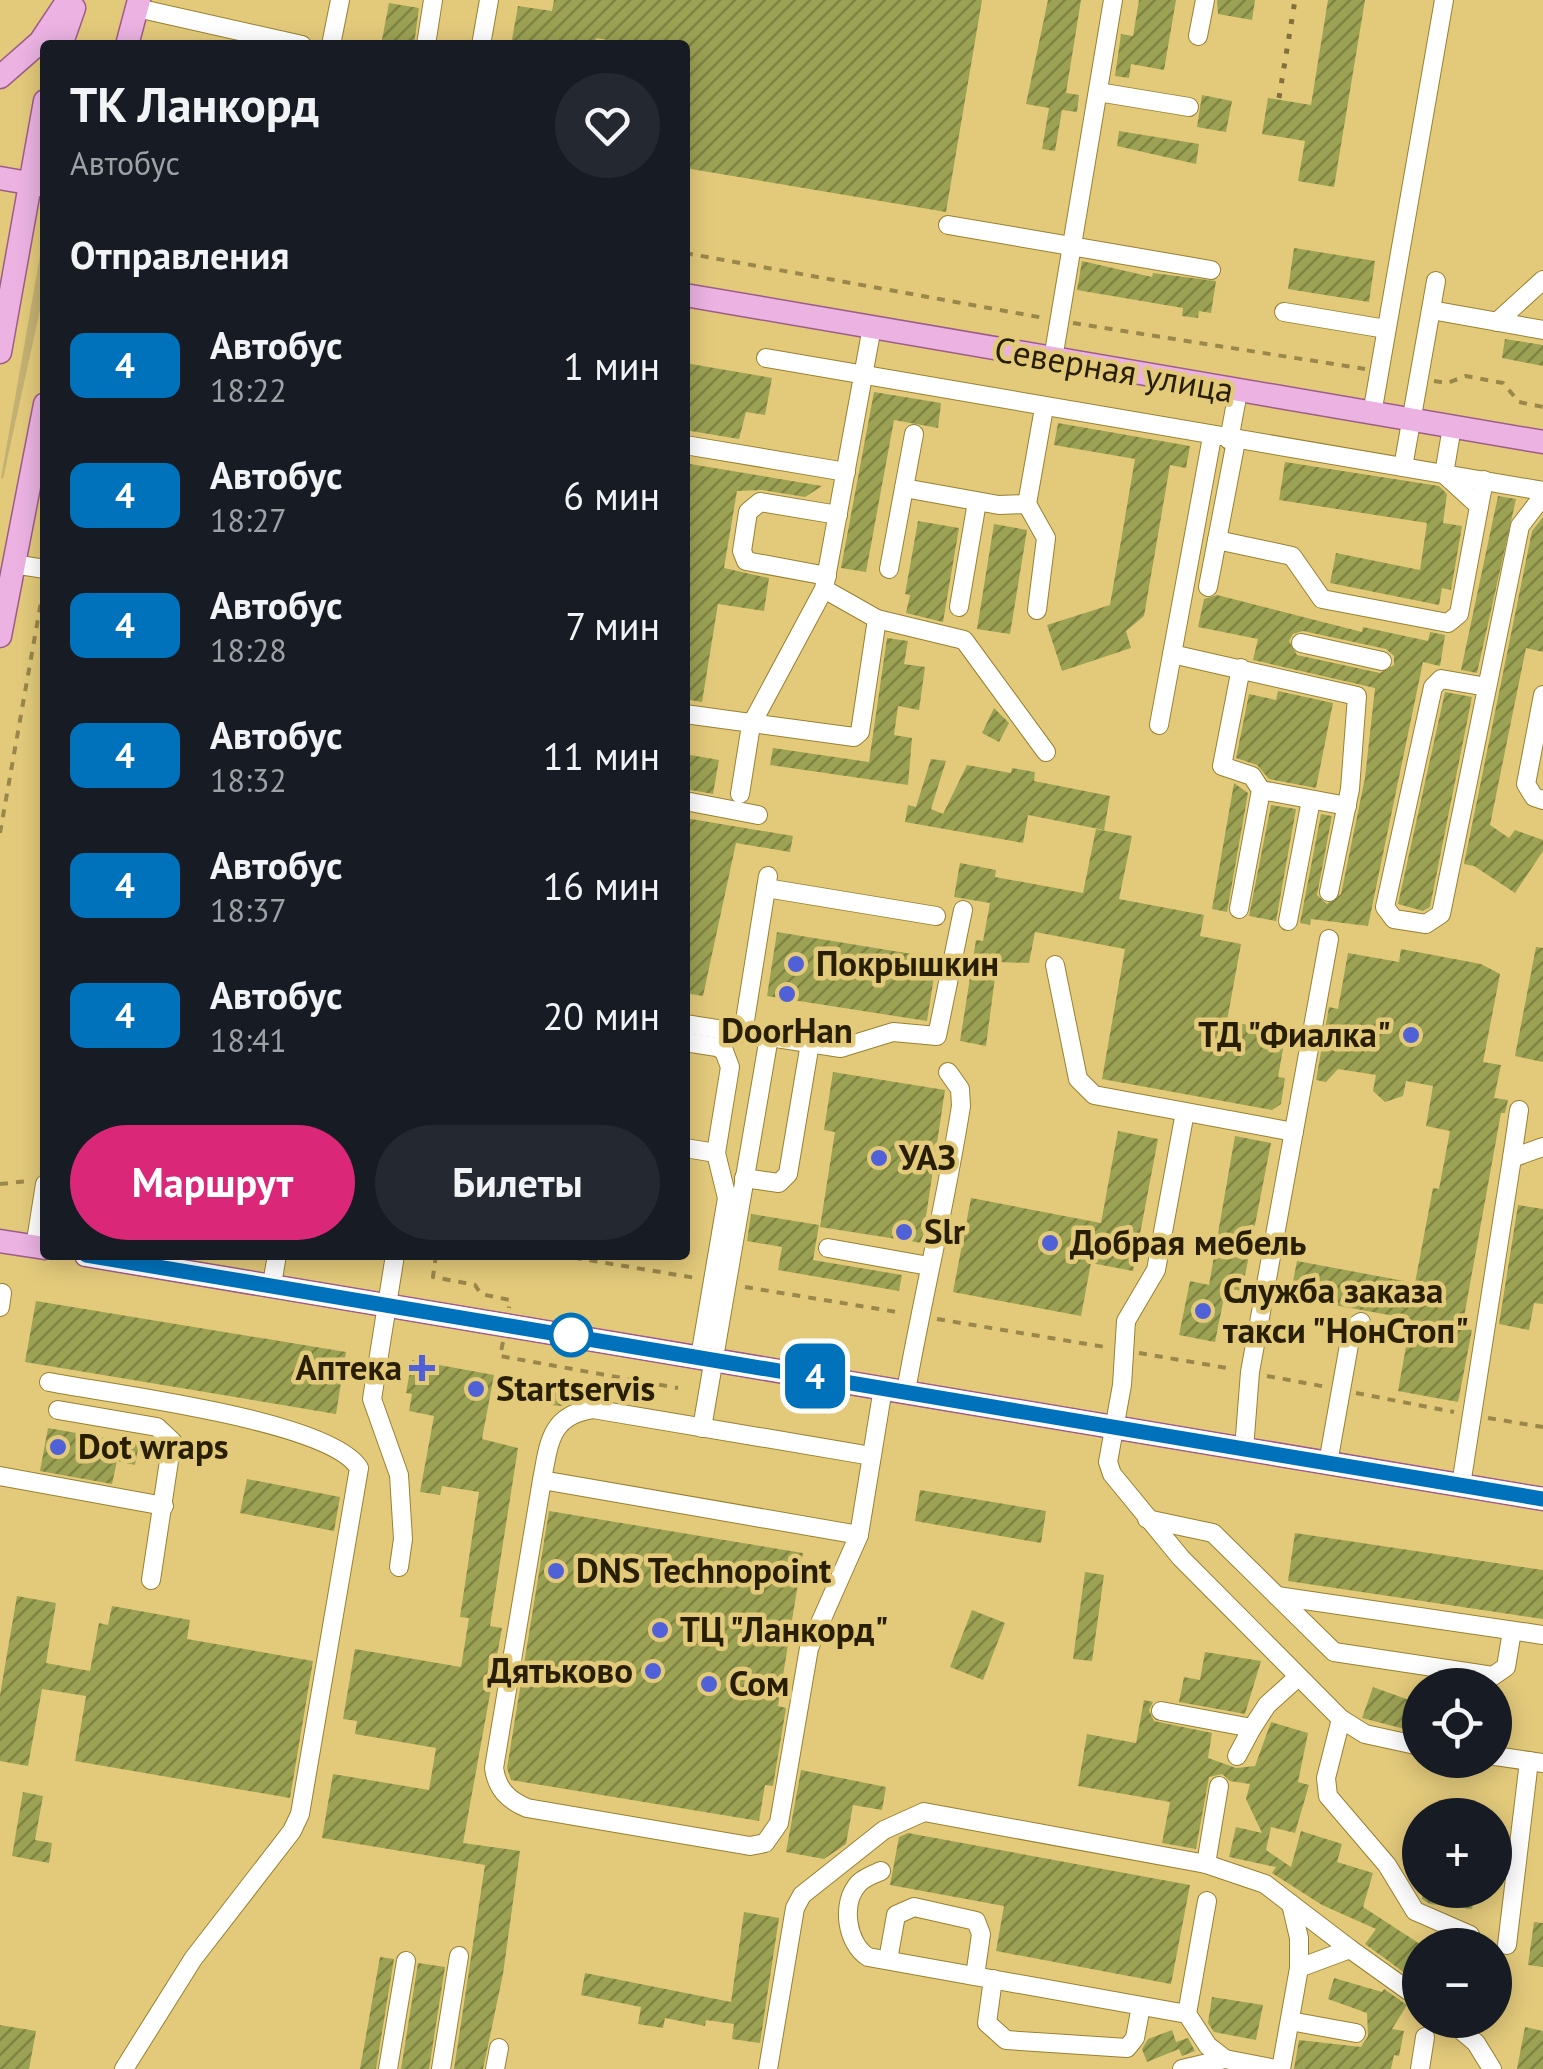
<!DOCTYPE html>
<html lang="ru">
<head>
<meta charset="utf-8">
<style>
  :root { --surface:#171b24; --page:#242831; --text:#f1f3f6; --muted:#9ea1a6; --accent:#db2777 }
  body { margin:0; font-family:"PT Sans",sans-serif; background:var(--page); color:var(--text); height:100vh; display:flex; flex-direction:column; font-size:38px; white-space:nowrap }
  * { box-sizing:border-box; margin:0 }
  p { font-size:32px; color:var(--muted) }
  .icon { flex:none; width:55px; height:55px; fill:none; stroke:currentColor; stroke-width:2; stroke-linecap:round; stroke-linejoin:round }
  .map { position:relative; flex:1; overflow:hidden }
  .side { position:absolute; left:40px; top:40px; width:650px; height:1220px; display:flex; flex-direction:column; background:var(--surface); border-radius:10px; box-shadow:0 5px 25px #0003 }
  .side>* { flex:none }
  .badge { padding:0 20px; border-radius:15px; font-size:35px; line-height:65px }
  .controls { position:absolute; left:1402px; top:1668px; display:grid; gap:20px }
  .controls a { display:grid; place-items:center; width:110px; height:110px; border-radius:50%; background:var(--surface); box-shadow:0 5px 25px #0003; font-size:50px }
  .map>.badge { position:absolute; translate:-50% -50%; box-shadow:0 0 0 5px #fff }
  h2 { padding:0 30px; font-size:38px; line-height:90px }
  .round { display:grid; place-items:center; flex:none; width:105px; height:105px; border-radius:52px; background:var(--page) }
  .summary { display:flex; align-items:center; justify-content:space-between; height:170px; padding:0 30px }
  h1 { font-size:48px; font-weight:600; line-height:75px }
  .primary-button { display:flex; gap:20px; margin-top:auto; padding:20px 30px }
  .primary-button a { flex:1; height:115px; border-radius:60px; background:var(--accent); color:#fff; font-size:40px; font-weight:600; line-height:115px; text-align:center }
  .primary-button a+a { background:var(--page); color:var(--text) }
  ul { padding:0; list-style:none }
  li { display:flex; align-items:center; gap:30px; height:130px; padding:0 30px }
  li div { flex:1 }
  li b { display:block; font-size:38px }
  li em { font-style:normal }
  li .badge { min-width:110px; font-weight:700; text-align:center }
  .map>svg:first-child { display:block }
  .green { fill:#c4b172 }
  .building { fill:url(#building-hatch); fill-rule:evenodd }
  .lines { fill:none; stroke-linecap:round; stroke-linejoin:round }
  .minor-casing { stroke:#998131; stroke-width:20 }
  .major-casing { stroke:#9e5d87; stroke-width:25 }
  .path { stroke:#9a874b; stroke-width:4; stroke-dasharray:8 8; stroke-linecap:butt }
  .minor { stroke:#fff; stroke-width:18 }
  .major { stroke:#ebb2e2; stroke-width:22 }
  .rail { stroke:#81703b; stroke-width:5; stroke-dasharray:5 10; stroke-linecap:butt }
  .line-casing { stroke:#fff; stroke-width:22 }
  .line { stroke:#0072bc; stroke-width:15 }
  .poi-dot { fill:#5061d7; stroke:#e3ca7b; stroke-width:4 }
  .stop-dot { fill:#fff; stroke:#0072bc; stroke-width:5 }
  .labels { text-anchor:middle; stroke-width:9; stroke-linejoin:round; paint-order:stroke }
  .street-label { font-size:35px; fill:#281e00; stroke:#e3ca7b }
  .poi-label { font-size:35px; font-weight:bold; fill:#281e00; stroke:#e3ca7b; text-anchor:start }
</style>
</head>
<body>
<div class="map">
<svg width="1543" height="2069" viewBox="0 0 1543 2069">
  <defs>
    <pattern id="building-hatch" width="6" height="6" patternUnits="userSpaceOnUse" patternTransform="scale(2.5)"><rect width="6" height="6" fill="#9ca253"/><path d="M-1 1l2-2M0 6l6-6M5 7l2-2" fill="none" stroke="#7f8342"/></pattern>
  </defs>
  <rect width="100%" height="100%" fill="#e3ca7b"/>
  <path class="green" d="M45,227v60l-42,192 -2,-1z"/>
  <g class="building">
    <path d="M554,0h428l-36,212 -261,-44v-123h-49l-40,-7 -1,7h-84l7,-39 34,5z"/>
    <path d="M1048,0h33l-15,93 13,2 -2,17 -15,-2 -7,41 -13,-2 7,-41 -23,-4z"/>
    <path d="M1139,0h37l-12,70 -33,-6 -2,14 -14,-2 6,-42 12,2z"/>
    <path d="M1217,0h38l-3,20 -34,-6z"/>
    <path d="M1328,0h37l-31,187 -36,-6 7,-40 -43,-7 6,-36 43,7z"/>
    <path d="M389,3l30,5 -5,37h-33z"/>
    <path d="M1202,95l30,6 -6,31 -29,-5z"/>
    <path d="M1119,131l80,13 -3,20 -79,-18z"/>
    <path d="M1294,248l81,13 -6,41 -81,-13z"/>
    <path d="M1082,261l70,16 1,-4 63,8 -5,32 -12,-2 -1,7 -16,-2 1,-8 -106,-18z"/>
    <path d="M1505,339l38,6v21l-41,-8z"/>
    <path d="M685,363l87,15 -7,37 -19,-3 -7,27 -54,-9z"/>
    <path d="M874,392l67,11 -3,25 -44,-8 -28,152 -25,-4z"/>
    <path d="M1058,423l132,23 -4,22 -16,-3 -26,151 -18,15 5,17 -69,23 -15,-46 63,-20 25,-146 -81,-14z"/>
    <path d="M1285,462l154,24 8,8 -4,29 19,3 -11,64 -9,-2 -3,17 -109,-22 6,-30 84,17 7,-47 -148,-23z"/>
    <path d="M690,464l132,22 -17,11 -43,-7 -25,1 -13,77 45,10 -5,33 -46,-7 -16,98 -17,-3v-202z"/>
    <path d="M1498,496l18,3 -39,174 -16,-3z"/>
    <path d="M1543,517v135l-17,-4 -36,177 19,13 6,-8 28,10v11l-28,42 -41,-27 -10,-2 68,-333z"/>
    <path d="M918,521l41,7 -16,94 -37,-9 4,-18 -5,-1z"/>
    <path d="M994,524l33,6 -17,104 -33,-5z"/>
    <path d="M1217,595l145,37 1,-5 65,14 2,-9 15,3 -5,31 -17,-4 -55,264 -57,-7 -1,6 -10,-2 21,-109 11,2 -15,79 10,9 14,-10 24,-116 10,-90 -122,-28 5,-21 -60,-12 6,-28zM1303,631l83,18 8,7v9l-14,8 -83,-18 -8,-14 4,-7z"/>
    <path d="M887,638l21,3 -4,23 21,3 -6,43 -21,-4 -4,29 18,3 -4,47 -138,-20 3,-17 96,14z"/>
    <path d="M1278,691l55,12 -17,85 -47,-9 -12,-14 -21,-7 13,-64 27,6z"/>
    <path d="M1445,692l27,5 -42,210 -7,4 -25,-7z"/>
    <path d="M994,708l15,15 -10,19 -17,-9z"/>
    <path d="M685,754l34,6 -6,34 -28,-5z"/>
    <path d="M931,759l15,2 -15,48 12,5 24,-49 44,8 1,-5 23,4 -1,9 76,15 -6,34 -76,-15 -5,28 -118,-21 3,-17 8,2z"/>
    <path d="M1234,783l14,10 -21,119 -15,-3z"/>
    <path d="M1271,805l25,4 -20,112 -27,-5z"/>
    <path d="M685,818l108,18 -3,16 -54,-9 -33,153 -18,-3z"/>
    <path d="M1096,829l36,7 -13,63 85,16 -4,21 41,8 -14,77 59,11 -8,45 7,1 -4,26 -9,6 -170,-31 23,-130 -90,-17 -6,31 -32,-1 -11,84 -26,-5 16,-101 7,1 7,-38 -36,-6 6,-34 36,7 -1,7 88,16z"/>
    <path d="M777,932l160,26 -10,63 -160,-25z"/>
    <path d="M1536,947l7,1v114l-28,-6z"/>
    <path d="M1401,949l80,15 19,10 -17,88 18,3 -7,33 14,2 -3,13h-4l-39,215 10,2 -14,72 -60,-11 13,-72 -121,-22 7,-36 118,22 18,-95 6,1 11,-58 -24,-5 7,-40 -27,-5 -3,15 -18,6 -12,-11 3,-16 -38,-6 -12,13 -10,-2 13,-73 9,2 10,-56 51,9z"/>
    <path d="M833,1072l112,18 -23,153 -102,-16 15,-95 -11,-2z"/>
    <path d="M1118,1131l40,8 -25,132 -42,-8 -10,53 -128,-24 18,-94 130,25z"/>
    <path d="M1235,1136l36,7 -29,148 -16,-3 -11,54 -36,-7 11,-54 19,4z"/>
    <path d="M1518,1205l25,4v95l-9,-1 -5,27 -30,-6z"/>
    <path d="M751,1214l68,11 -6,35 89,15 -3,16 -121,-21 4,-23 -35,-6z"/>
    <path d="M36,1301l310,51 -10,62 -311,-52z"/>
    <path d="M412,1360l82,15 -12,64 36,9 -28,178 12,2 -39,215 57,8 -17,123 -20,95h-29l31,-204 -163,-27 11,-64 96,16 7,-42 -81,-14 2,-13 -14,-2 12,-70 106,18 8,-49 -9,-1 19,-125 -37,-6 -2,9 -20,-3 14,-76 -25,-5 3,-17 -6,-1z"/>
    <path d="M532,1381l34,6 -4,19 -34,-3z"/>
    <path d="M48,1428l91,16 -4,21 -18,-4 -5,23 -72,-13z"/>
    <path d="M247,1479l93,18 -6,34 -94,-18z"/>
    <path d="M920,1490l126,21 -5,32 -126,-22z"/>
    <path d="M549,1511l254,42 -25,153 8,2 -13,78 -8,-1 -6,36 -248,-41 -4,-12z"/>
    <path d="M1295,1533l248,37v49l-255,-38z"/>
    <path d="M1085,1572l19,3 -12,86 -19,-2z"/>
    <path d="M17,1596l39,7 -10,60 44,8 9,-48 9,2 4,-19 78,14 -3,19 126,22 -23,137 -215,-37 11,-65 -44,-7 -14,77 -28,-5v-66z"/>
    <path d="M972,1610l33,13 -22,57 -33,-13z"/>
    <path d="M1205,1652l56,9 -16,53 -66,-12 5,-25 16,3z"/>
    <path d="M1373,1687l47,17v29l-58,-15z"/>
    <path d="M1144,1700l9,2 -4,8 5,11 58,12 -4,25 28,10 19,-2 16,-44 37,11 -10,49 11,3 -14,48 -24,-6 -5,23 25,17 10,-36 41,13 -5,18 36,11 -10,34 57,37v16l-11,16 -44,-32 11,-15 -54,-24 -50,-32 4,-6 -47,-10 7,-30 26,6 -16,-34 4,-15 -20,-3 -8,-7 -13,3 -13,72 -34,-6 8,-41 -92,-16 9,-52 49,9z"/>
    <path d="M801,1770l85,17 -4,23 -29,-5 -7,39 -22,15 -38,-7z"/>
    <path d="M23,1792l20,4 -8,44 17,3 -3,20 -37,-7z"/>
    <path d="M908,1833l282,52 -19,99 -175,-33 8,-45 -114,-21 9,-48z"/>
    <path d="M1423,1890h52l-3,19 -42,-5 -8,-5z"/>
    <path d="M744,1912l35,6 -19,125 -28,-4 2,-15 -28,-4 -1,6 -40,-8 -2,10 -25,-4 3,-17 -60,-12 4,-22 146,29z"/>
    <path d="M1534,1922l9,1v44l-15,-2z"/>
    <path d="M380,1957l14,2 -18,110h-16z"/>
    <path d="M418,1963l27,4 -16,102h-28z"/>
    <path d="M1334,1978l48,14 2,-3 23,16 -15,24 12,2 -5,25 -5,-1 -3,14h-97l5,-29 62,7 7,-11 -1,-23 -39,-14z"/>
    <path d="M1212,1997l51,8 -7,35 -42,-8 -6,-9z"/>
    <path d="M0,2025l36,6 -7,38h-29z"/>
    <path d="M1525,2027l18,4v38h-26z"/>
    <path d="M1172,2030l4,12 12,-4 7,13 -13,5 -3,-7 -32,13 -5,-13 6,-10z"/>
  </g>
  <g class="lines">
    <g class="minor-casing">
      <g id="minor">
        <path d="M137,8l165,37"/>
        <path d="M1198,36l7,-36"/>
        <path d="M331,45l9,-45"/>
        <path d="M426,45l7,-45"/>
        <path d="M481,45l8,-45"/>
        <path d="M1098,92l91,15"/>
        <path d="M948,225l263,45"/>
        <path d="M1431,310l112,20"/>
        <path d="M1284,312l102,17"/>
        <path d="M1497,322l46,-42"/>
        <path d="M766,358l777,133"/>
        <path d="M1053,359l60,-359"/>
        <path d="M1372,414l72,-414"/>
        <path d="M1452,427l-8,47 35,32"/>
        <path d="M1229,440l9,-48"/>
        <path d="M685,445l161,27"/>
        <path d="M1403,467l33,-186"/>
        <path d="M904,488l95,17 28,-1"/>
        <path d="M1217,540l75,16 30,43 126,24 11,-9 25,-134"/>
        <path d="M13,564l32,5"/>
        <path d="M889,569l25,-135"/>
        <path d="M827,576l-81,-15 -4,-10 6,-39 12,-10 78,13"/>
        <path d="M1208,587l28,-146"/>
        <path d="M824,589l53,30 87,21 82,112"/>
        <path d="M959,607l18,-105"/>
        <path d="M1037,610l9,-72 -19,-34 17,-96"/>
        <path d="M1301,643l81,18"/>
        <path d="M1172,654l185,42 -7,93 -21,103"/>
        <path d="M1487,687l-46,-8 -8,8 -48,220 9,12 32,5 15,-10 79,-388 23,-30"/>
        <path d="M1543,695l-17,89 8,13 9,3"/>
        <path d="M685,714l169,23 6,-5 17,-113"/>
        <path d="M1159,725l53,-288"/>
        <path d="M1261,790l86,16"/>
        <path d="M740,794l11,-69 73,-136 48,-262"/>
        <path d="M685,801l73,14"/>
        <path d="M766,888l170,28"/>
        <path d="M1239,909l22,-119 -9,-14 -30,-10 19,-98"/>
        <path d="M1288,921l23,-121"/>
        <path d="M1055,965l23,114 16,16 200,37"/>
        <path d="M685,1024l156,24 52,-16 44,4 26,-126"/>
        <path d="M743,1033l25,-157"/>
        <path d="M685,1042l32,5 7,4 6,16 -14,86 11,45 -27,159"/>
        <path d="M1185,1112l-29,158 -30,51 -4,64 -14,77 4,12 69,84 160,161 24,15 55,12"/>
        <path d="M685,1148l31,5"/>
        <path d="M1512,1158l7,-48"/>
        <path d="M744,1178l35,5 9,-9 22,-131"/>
        <path d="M35,1247l10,-63"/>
        <path d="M828,1248l101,18"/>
        <path d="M395,1255l-23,144 27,76 4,64 -4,28"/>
        <path d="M272,1284l5,-29"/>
        <path d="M0,1307l2,-14"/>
        <path d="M49,1382c61,12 280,38 310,86l-59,346 -8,17 -99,128 -69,110"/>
        <path d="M906,1391c17,-96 40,-189 55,-285l-1,-17 -12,-17"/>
        <path d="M58,1410l99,17 15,14 -21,139"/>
        <path d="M702,1428l67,-391"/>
        <path d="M1244,1449l6,-77 79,-433"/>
        <path d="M872,1456l-279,-47c-43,6 -44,34 -51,71l317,55 24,-147"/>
        <path d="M1328,1463l24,-135 9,-6"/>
        <path d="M0,1476l164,30"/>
        <path d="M542,1480l-48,288c3,21 14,32 33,40l223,38 15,-3 14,-20 30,-175 50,-113"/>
        <path d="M1461,1485l51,-327 31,-11"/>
        <path d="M1147,1519l66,14 121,119 159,24 13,-9 6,-36"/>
        <path d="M1277,1596l266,39"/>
        <path d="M1161,1711l91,17 15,-23 31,-28"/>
        <path d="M1341,1719l-15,59 2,18 59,69 28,46 55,24"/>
        <path d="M1237,1756l15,-28"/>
        <path d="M1495,1756l48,7"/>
        <path d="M1206,1864l13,-78"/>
        <path d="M881,1871c-7,3 -16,6 -22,12 -19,20 -12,61 9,74l319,57 20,-113"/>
        <path d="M1291,1904l59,45"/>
        <path d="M1507,1945l22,-184"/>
        <path d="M888,1960l8,-45 18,-8 62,14 5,13 -6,42"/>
        <path d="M1299,1968l51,-19 70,50"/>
        <path d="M993,1979l-6,44 19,17 121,8 8,-10 6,-32"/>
        <path d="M1187,2014l21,32 17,13"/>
        <path d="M1449,2020l27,23 16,26"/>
        <path d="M1290,2021l66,12"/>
        <path d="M388,2069l18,-108"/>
        <path d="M441,2069l18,-113"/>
        <path d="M495,2069l4,-21"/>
        <path d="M768,2069l27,-161 7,-13 82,-65 40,-18 282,52 59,20 26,20 8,34v30l-18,101"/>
        <path d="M1182,2069l43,-10 51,10"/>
        <path d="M1420,2069l5,-32"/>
      </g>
    </g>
    <g class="major-casing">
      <g id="major">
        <path d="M61,45l13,-37"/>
        <path d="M127,45l12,-45"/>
        <path d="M0,77l40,-35 28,-42"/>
        <path d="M0,178l45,8"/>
        <path d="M685,295l858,147"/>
        <path d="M0,352l45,-251"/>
        <path d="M0,636l45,-232"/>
        <path d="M0,1241l45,7"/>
        <path d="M86,1255l1457,244"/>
      </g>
    </g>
    <g class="path">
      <path d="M685,253l359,65"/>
      <path d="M1073,323l292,46"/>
      <path d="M1434,381l13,2 19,-7 37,7 16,19 24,5"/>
      <path d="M0,833l44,-248"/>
      <path d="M0,1184l29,-3"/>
      <path d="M436,1255l-3,22 42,8 6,9 29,6 -1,8"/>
      <path d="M558,1255l138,23"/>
      <path d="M745,1287l158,26"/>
      <path d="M937,1319l168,28"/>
      <path d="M503,1342l-3,14 178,32"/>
      <path d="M1139,1353l94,16"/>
      <path d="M1267,1376l60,11"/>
      <path d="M1356,1393l98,19"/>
      <path d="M1488,1418l55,9"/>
    </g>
    <use href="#minor" class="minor"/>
    <use href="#major" class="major"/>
    <path class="rail" d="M1279,98l16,-98"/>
  </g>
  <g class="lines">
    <g class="line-casing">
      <path id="line" d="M86,1255l1457,244"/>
    </g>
    <use href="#line" class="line"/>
  </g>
  <g class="poi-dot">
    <circle cx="796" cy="964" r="10"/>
    <circle cx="787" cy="994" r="10"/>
    <circle cx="1411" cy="1035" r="10"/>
    <circle cx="879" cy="1158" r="10"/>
    <circle cx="904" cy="1232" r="10"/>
    <circle cx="1050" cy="1243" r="10"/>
    <circle cx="1203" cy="1311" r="10"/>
    <path d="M417 1353h10v10h10v10h-10v10h-10v-10h-10v-10h10z"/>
    <circle cx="476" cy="1389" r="10"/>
    <circle cx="58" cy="1447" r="10"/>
    <circle cx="556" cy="1571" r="10"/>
    <circle cx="660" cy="1630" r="10"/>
    <circle cx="653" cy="1671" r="10"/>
    <circle cx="709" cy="1684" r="10"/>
  </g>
  <circle class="stop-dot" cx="571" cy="1335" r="20"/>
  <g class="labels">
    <g class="street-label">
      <text transform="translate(1114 370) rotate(10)" y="12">Северная улица</text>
    </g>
    <g class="poi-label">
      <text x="816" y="976">Покрышкин</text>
      <text x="787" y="1043" text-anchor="middle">DoorHan</text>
      <text x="1391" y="1047" text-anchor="end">ТД "Фиалка"</text>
      <text x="899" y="1170">УАЗ</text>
      <text x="924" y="1244">Slr</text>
      <text x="1070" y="1255">Добрая мебель</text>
      <text x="1223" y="1303">Служба заказа<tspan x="1223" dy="40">такси "НонСтоп"</tspan></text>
      <text x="402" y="1380" text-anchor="end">Аптека</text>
      <text x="496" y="1401">Startservis</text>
      <text x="78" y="1459">Dot wraps</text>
      <text x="576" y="1583">DNS Technopoint</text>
      <text x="680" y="1642">ТЦ "Ланкорд"</text>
      <text x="633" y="1683" text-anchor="end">Дятьково</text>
      <text x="729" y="1696">Сом</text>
    </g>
  </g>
</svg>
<div class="controls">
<a><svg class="icon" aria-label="locate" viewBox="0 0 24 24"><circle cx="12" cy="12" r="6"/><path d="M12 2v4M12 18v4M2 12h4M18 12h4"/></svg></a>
<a>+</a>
<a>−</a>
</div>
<b class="badge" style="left:815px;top:1376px;background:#0072bc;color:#fff">4</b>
<section class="side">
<div class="summary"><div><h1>ТК Ланкорд</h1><p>Автобус</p></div><a class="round"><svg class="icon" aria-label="heart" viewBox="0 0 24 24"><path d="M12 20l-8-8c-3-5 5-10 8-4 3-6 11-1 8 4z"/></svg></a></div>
<h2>Отправления</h2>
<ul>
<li><span class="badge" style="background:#0072bc;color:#fff">4</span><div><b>Автобус</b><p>18:22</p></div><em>1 мин</em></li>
<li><span class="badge" style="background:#0072bc;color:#fff">4</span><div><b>Автобус</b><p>18:27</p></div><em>6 мин</em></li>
<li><span class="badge" style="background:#0072bc;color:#fff">4</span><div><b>Автобус</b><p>18:28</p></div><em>7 мин</em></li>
<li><span class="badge" style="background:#0072bc;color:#fff">4</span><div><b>Автобус</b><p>18:32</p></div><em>11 мин</em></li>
<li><span class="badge" style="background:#0072bc;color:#fff">4</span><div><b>Автобус</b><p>18:37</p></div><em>16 мин</em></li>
<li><span class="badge" style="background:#0072bc;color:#fff">4</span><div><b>Автобус</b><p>18:41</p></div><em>20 мин</em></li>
</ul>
<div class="primary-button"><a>Маршрут</a><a>Билеты</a></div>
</section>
</div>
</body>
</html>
